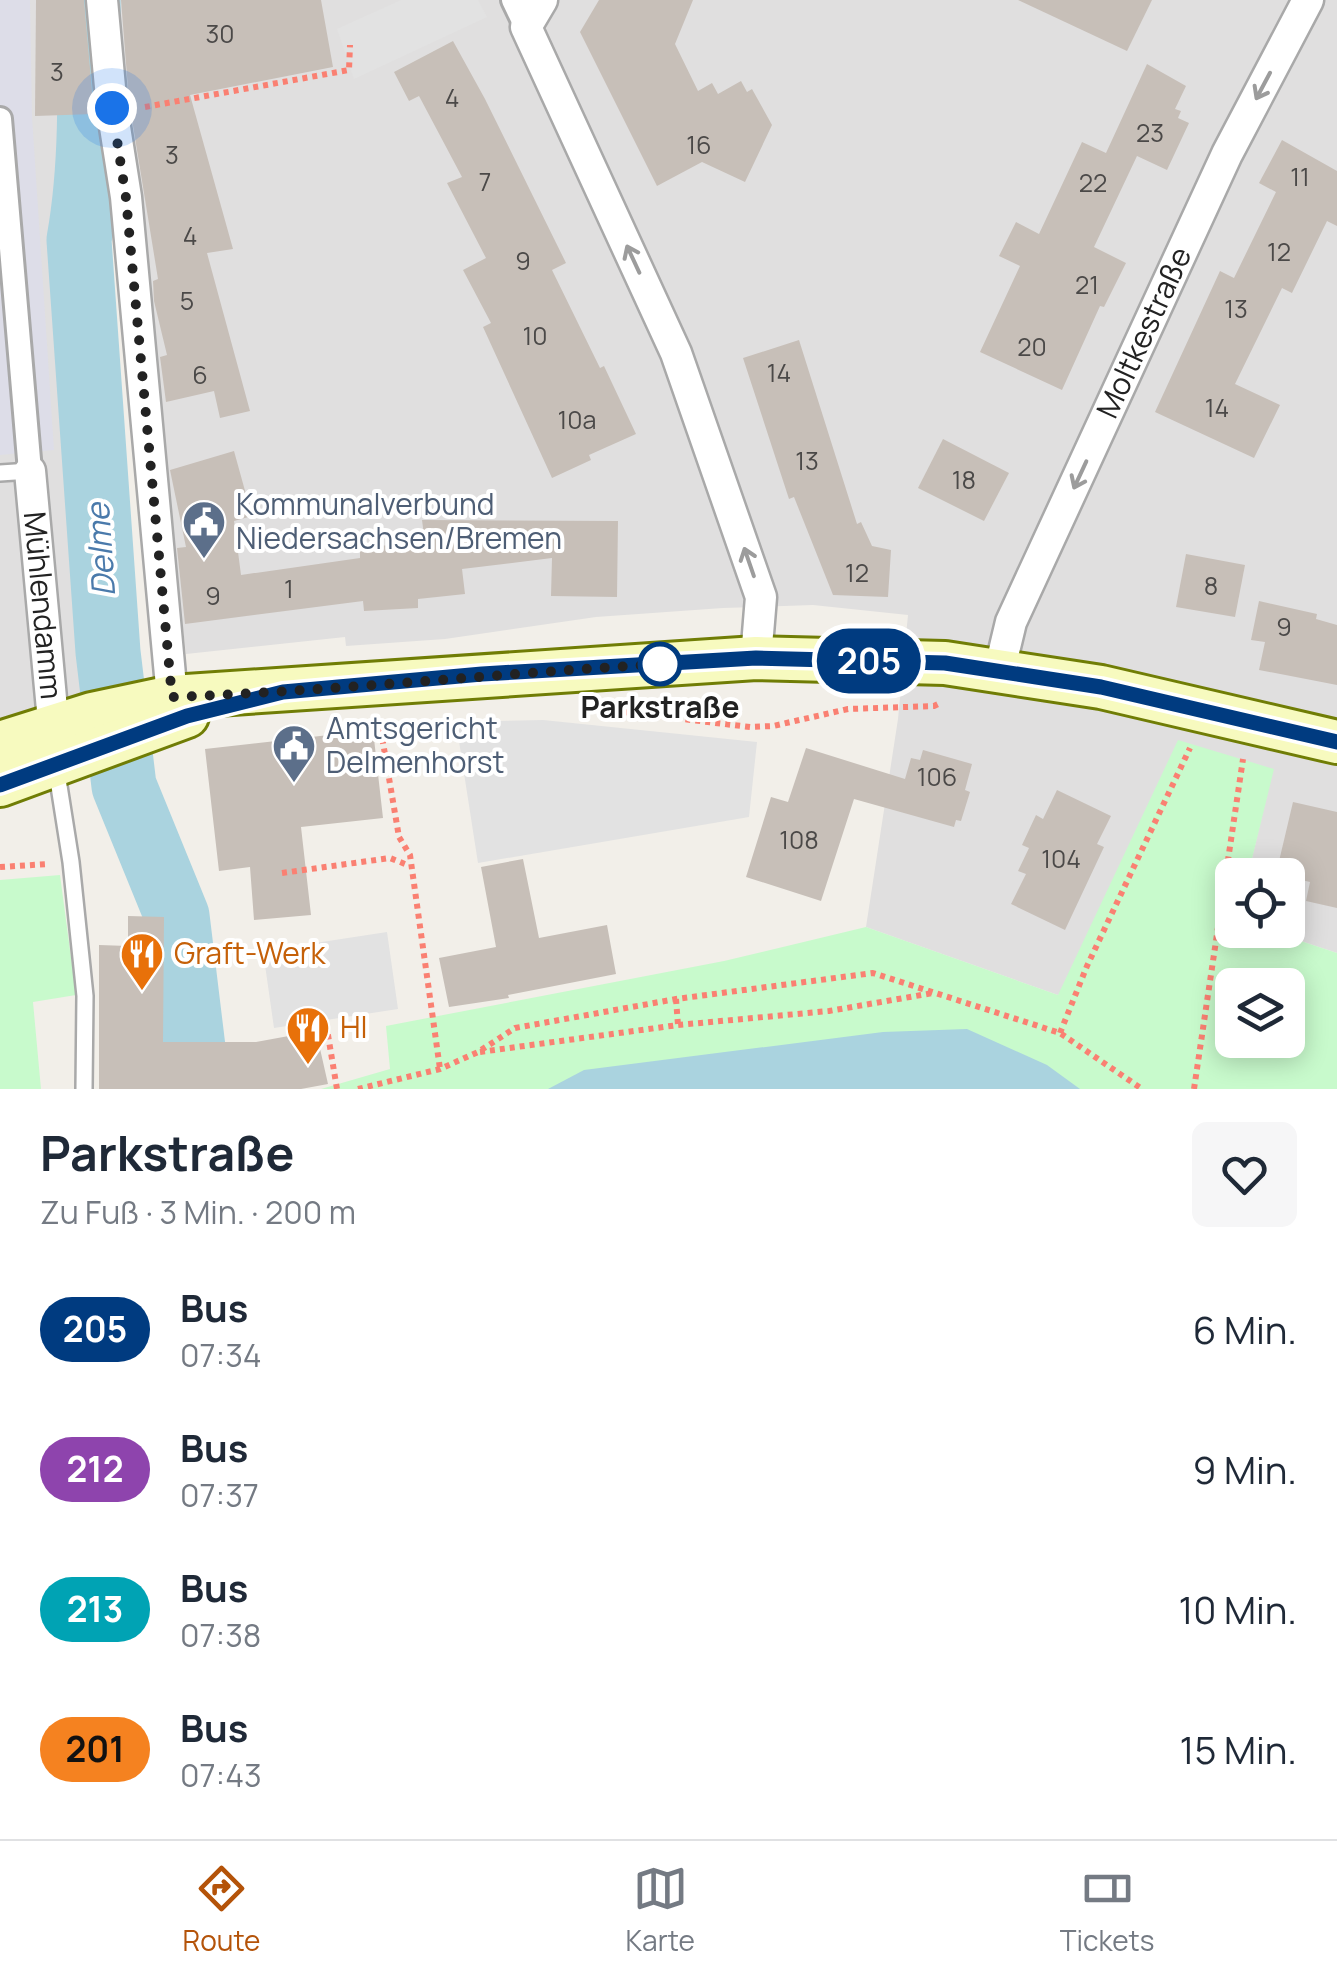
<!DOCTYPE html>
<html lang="de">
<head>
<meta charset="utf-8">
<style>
  :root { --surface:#fff; --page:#f6f6f7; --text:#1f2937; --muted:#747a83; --line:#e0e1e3; --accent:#b45309 }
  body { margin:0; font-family:Manrope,sans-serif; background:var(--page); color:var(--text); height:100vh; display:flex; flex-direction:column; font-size:38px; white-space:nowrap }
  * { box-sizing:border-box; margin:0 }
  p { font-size:32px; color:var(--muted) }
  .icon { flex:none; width:55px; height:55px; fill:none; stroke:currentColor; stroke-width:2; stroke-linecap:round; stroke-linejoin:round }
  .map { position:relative; height:1089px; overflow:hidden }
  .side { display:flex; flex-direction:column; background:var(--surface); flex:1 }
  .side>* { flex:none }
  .badge { padding:0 20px; border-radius:32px; font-size:35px; line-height:65px }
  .controls { position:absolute; left:1215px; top:858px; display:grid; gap:20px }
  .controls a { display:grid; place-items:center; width:90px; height:90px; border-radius:15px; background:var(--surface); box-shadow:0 5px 25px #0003; font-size:50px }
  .you { position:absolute; width:50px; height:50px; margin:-25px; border:8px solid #fff; border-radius:50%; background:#1a73e8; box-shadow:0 0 0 15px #1a73e833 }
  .map>.badge { position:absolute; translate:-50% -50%; box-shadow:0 0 0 5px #fff }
  .round { display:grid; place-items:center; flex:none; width:105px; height:105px; border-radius:15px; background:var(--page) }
  .overview { display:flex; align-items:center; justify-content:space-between; height:170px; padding:0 40px }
  h1 { font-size:48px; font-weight:700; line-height:75px }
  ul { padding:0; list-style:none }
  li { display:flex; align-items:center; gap:30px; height:140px; padding:0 40px }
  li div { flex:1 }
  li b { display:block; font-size:38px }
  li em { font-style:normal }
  li .badge { min-width:110px; font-weight:700; text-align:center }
  .tab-bar { display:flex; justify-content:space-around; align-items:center; height:140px; border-top:2px solid var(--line); background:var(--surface); font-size:28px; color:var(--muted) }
  .tab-bar a { display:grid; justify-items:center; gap:5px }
  .tab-bar .selected { color:var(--accent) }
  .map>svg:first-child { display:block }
  .residential { fill:#e0dfdf }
  .park { fill:#c8facc; fill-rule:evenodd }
  .parking { fill:#e2e2e2 }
  .plaza { fill:#dddde8 }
  .water { fill:#aad3df }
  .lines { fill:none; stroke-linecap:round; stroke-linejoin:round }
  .river { stroke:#aad3df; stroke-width:65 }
  .building { fill:#c7bfb8 }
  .service-casing { stroke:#a9a9a9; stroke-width:20 }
  .pedestrian-casing { stroke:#a9a9a9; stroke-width:28 }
  .minor-casing { stroke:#a9a9a9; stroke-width:35 }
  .secondary-casing { stroke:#707d05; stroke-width:48 }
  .path { stroke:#fa8072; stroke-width:6; stroke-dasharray:5 5; stroke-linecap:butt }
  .service { stroke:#fff; stroke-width:15 }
  .pedestrian { stroke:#fff; stroke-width:22 }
  .minor { stroke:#fff; stroke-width:30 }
  .secondary { stroke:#f7fabf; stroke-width:42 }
  .oneway { stroke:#9c9c9c }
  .line-casing { stroke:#fff; stroke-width:22 }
  .line { stroke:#003b80; stroke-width:15 }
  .walk { stroke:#222; stroke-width:10; stroke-dasharray:0 18 }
  .stop-dot { fill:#fff; stroke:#003b80; stroke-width:5 }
  .labels { text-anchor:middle; stroke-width:8; stroke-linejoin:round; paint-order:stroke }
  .number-label { font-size:25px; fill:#4b4948 }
  .street-label { font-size:30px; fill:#222; stroke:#fff }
  .service-label { font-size:30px; fill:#4e5e75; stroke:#fff; text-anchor:start }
  .stop-label { font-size:30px; font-weight:bold; fill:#222; stroke:#fff }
  .food-label { font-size:30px; fill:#c56008; stroke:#fff; text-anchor:start }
  .water-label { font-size:32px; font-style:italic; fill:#4a7aab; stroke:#fff }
</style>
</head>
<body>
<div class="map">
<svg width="1337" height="1089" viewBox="0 0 1337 1089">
  <rect width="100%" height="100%" fill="#f2efe9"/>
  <g class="residential">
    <path d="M0,0h82v195l-28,28 4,34 6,1 9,103 19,342 -92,16z"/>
    <path d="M97,0h1240v953l-69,-23h20v-55h-40l25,-106 -215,226 -192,-68 32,-208 10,-104 -95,-10 -90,3 -127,9 -151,22 -99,7 -1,-9 -159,17 -25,-205 -32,-333 -30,-1z"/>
  </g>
  <g class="park">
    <path d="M1178,740l96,29 -26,106h-16v55h36l69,23v136h-1016l69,-20 -4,-43 338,-65 142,-34 192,68zM1232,985h56v55h-56z"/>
    <path d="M60,875l16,120 -43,7 8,87h-41v-209z"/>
  </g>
  <g class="parking">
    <path d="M401,0h77l9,17 -133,62 -17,-50z"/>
    <path d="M543,720l214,22 -8,75 -271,46 -22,-141z"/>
    <path d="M387,932l11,77 -124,19 -11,-77z"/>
  </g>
  <path class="plaza" d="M0,0h30l2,117 22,333 -54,5z"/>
  <path class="water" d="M967,1029l80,36 33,24h-532l36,-19 299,-38z"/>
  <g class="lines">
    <path class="river" d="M88,0c2,81 5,161 -9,240l29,412 16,134 53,130 21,173"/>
  </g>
  <g class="building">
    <path d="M36,0h48l10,114 -59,2z"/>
    <path d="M121,0h200l12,67 -143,28 43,154 -26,4 43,158 -30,7 -6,-27 -48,11 -6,-45 7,-2 -13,-54 -1,-20 5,-2 -29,-178z"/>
    <path d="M599,0h94l-18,44 23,47 14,-8 6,11 23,-13 6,11 5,-3 20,36 -27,57 -43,-20 -45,24 -77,-154z"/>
    <path d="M1018,0h134l-25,51z"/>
    <path d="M453,41l32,58 81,164 -14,7 48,98 4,-2 32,68 -47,21 2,5 -39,18 -69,-151 8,-4 -28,-53 23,-12 -39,-75 15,-6 -43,-81 -10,5 -15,-29z"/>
    <path d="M1147,64l39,22 -11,23 6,2 -3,7 11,5 -22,47 -30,-14 -43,91 32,16 -22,44 -4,-1 -38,84 -82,-38 40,-86 -21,-10 17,-34 23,12 43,-92 24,11z"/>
    <path d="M1282,140l55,31v55l-10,-5 -35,72 -10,-5 -47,96 45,21 -26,53 -99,-46 65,-141 14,7 42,-86 -17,-9z"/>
    <path d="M799,340l58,184 4,-2 11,24 19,4 -3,47 -55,-2 -39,-98 -5,2 -46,-141z"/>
    <path d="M943,439l66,34 -25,48 -66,-33z"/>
    <path d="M234,451l18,65 -18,5 7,54 119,-17v-11l65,-4 -3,-23 196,1 -1,76 -66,-1 1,-38 -90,11 3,25 -47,5v9l-54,3 -1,-10 -178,23 -8,-76 9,-1 -16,-77z"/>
    <path d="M1186,554l59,11 -10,52 -59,-10z"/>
    <path d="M1259,601l58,13 -1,5 21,6v60l-78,-15 6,-28 -14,-2z"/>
    <path d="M373,730l10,88 -82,9 10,88 -57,5 -4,-53 -31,4 -14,-122z"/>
    <path d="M806,748l99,31 6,-21 9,2 3,-10 49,14 -7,26 5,2 -9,29 -5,-1 -2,7 -100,-28 -33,102 -75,-24 25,-80 17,5z"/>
    <path d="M1057,790l54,26 -14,28 7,3 -39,83 -54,-26 15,-30 -8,-3 11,-23 -7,-3 14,-30 7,4z"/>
    <path d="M1293,802l44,10v96l-31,-7 4,-19 -34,-8z"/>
    <path d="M523,859l16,79 68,-13 9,49 -108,21 1,3 -60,9 -10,-49 57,-11 -15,-80z"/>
    <path d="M128,916l36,1 -1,125h93l60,-11 12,53 -27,5h-202v-144l29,1z"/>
  </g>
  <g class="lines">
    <g class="service-casing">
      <g id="service">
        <path d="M0,473l30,-2"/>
        <path d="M56,767l15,95 14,134 -1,93"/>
      </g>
    </g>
    <g class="pedestrian-casing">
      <g id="pedestrian">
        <path d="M513,0l13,27"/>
        <path d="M0,119l30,352"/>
      </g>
    </g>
    <g class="minor-casing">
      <g id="minor">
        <path d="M102,0l9,98"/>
        <path d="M542,0l-16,27 150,326 85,244 -5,61"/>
        <path d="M112,108l14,89 46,500"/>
        <path id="s1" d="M30,471l25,271"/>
        <path id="s2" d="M999,672l12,-50 216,-468 81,-154"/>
      </g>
    </g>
    <g class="secondary-casing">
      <g id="secondary">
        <path d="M0,743l92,-29 80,-17 584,-39 189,5 156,24 236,55"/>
        <path d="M0,785l187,-69"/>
      </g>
    </g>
    <g class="path">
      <path d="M145,107l204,-37 1,-25"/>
      <path d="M606,710l144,17 23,-1 75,-17 86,-3 6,-3"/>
      <path d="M379,719l20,118 11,18 30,214"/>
      <path d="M0,867l49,-3"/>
      <path d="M282,873l108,-15 15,6"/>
      <path d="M676,999l2,26"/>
      <path d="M321,1016l6,13 10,60"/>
      <path d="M1060,1033l27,-67 103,-218"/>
      <path d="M480,1052l198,-27 151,-14 104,-18"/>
      <path d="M358,1089l82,-20 38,-17 37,-24 161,-29 197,-26 187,60 82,56"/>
      <path d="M1194,1089l49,-330"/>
    </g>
    <use href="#service" class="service"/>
    <use href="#pedestrian" class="pedestrian"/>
    <use href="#minor" class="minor"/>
    <use href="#secondary" class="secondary"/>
  </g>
  <defs><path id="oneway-shaft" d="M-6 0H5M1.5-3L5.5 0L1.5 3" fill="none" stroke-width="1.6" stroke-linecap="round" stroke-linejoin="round" transform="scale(2.5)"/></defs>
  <g class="oneway">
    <use href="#oneway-shaft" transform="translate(1263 86) rotate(118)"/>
    <use href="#oneway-shaft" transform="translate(633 259) rotate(-115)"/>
    <use href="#oneway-shaft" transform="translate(1080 475) rotate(115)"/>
    <use href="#oneway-shaft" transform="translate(749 562) rotate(-109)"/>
  </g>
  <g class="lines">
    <g class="line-casing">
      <path id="line" d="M0,785l187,-69 96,-24 199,-18 274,-16 189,5 156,24 236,55"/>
    </g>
    <use href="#line" class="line"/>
    <path class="walk" d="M112,108l14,90 46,499c165,-6 328,-24 493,-33h-5"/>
  </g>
  <defs>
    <g id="civic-pin" transform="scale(2.25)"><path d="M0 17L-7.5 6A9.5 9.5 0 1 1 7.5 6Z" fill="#5c6f8a" stroke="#fff"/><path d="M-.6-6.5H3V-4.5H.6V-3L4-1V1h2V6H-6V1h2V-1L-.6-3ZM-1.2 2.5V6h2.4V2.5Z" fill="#fff"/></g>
    <g id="restaurant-pin" transform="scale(2.25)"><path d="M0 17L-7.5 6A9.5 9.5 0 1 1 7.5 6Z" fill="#e8710a" stroke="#fff"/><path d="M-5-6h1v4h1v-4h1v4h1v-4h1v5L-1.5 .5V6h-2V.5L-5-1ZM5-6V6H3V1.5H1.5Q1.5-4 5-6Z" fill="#fff"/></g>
  </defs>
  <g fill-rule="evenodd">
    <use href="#civic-pin" x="204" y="522"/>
    <use href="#civic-pin" x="294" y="746"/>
    <use href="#restaurant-pin" x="142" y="954"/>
    <use href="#restaurant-pin" x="308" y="1028"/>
  </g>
  <circle class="stop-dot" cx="660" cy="664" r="20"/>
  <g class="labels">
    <g class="number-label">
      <text x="220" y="43">30</text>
      <text x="57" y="81">3</text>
      <text x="452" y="107">4</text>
      <text x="1150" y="142">23</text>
      <text x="699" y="154">16</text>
      <text x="172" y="164">3</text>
      <text x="1300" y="186">11</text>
      <text x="485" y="191">7</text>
      <text x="1093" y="192">22</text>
      <text x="190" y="245">4</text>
      <text x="1279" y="261">12</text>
      <text x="523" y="270">9</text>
      <text x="1087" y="294">21</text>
      <text x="187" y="310">5</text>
      <text x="1236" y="318">13</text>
      <text x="535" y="345">10</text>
      <text x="1032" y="356">20</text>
      <text x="779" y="382">14</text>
      <text x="200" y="384">6</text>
      <text x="1217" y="417">14</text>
      <text x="577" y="429">10a</text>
      <text x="807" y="470">13</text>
      <text x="964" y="489">18</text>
      <text x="857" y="582">12</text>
      <text x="1211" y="595">8</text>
      <text x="289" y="598">1</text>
      <text x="213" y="605">9</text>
      <text x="1284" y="636">9</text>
      <text x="937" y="786">106</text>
      <text x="799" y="849">108</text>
      <text x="1061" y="868">104</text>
    </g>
    <g class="street-label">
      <text dy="10" stroke="none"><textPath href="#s2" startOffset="370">Moltkestraße</textPath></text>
      <text dy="10" stroke="none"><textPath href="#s1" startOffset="135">Mühlendamm</textPath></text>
    </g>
    <g class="service-label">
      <text x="236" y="515">Kommunalverbund<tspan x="236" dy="34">Niedersachsen/Bremen</tspan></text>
      <text x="326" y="739">Amtsgericht<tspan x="326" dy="34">Delmenhorst</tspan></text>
    </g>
    <g class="stop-label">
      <text x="660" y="718">Parkstraße</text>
    </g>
    <g class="food-label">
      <text x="174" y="964">Graft-Werk</text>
      <text x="340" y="1038">HI</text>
    </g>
    <g class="water-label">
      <text transform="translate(101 550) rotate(-94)" y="11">Delme</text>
    </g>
  </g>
</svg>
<div class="controls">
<a><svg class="icon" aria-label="locate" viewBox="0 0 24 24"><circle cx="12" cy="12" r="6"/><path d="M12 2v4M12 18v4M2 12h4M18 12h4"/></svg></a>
<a><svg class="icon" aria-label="layers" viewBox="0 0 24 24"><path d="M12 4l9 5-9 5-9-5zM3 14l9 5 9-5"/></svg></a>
</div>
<div class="you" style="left:112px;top:108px"></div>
<b class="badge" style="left:869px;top:661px;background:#003b80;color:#fff">205</b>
</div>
<section class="side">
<div class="overview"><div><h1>Parkstraße</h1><p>Zu Fuß · 3 Min. · 200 m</p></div><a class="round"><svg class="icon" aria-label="heart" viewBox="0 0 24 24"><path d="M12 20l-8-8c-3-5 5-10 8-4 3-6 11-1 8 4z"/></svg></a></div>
<ul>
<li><span class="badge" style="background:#003b80;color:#fff">205</span><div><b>Bus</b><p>07:34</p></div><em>6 Min.</em></li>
<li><span class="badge" style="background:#8e44ad;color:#fff">212</span><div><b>Bus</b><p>07:37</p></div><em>9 Min.</em></li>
<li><span class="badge" style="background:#00a3b4;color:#fff">213</span><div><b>Bus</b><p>07:38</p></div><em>10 Min.</em></li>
<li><span class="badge" style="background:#f58220;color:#111">201</span><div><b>Bus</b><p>07:43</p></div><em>15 Min.</em></li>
</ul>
</section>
<nav class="tab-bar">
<a class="selected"><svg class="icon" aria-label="directions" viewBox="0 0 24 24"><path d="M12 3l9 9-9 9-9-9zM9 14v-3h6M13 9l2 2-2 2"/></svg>Route</a>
<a><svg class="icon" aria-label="map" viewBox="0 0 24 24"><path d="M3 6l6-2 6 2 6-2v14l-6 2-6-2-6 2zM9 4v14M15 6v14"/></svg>Karte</a>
<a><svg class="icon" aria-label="tickets" viewBox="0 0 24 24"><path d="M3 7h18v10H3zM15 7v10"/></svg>Tickets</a>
</nav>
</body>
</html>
